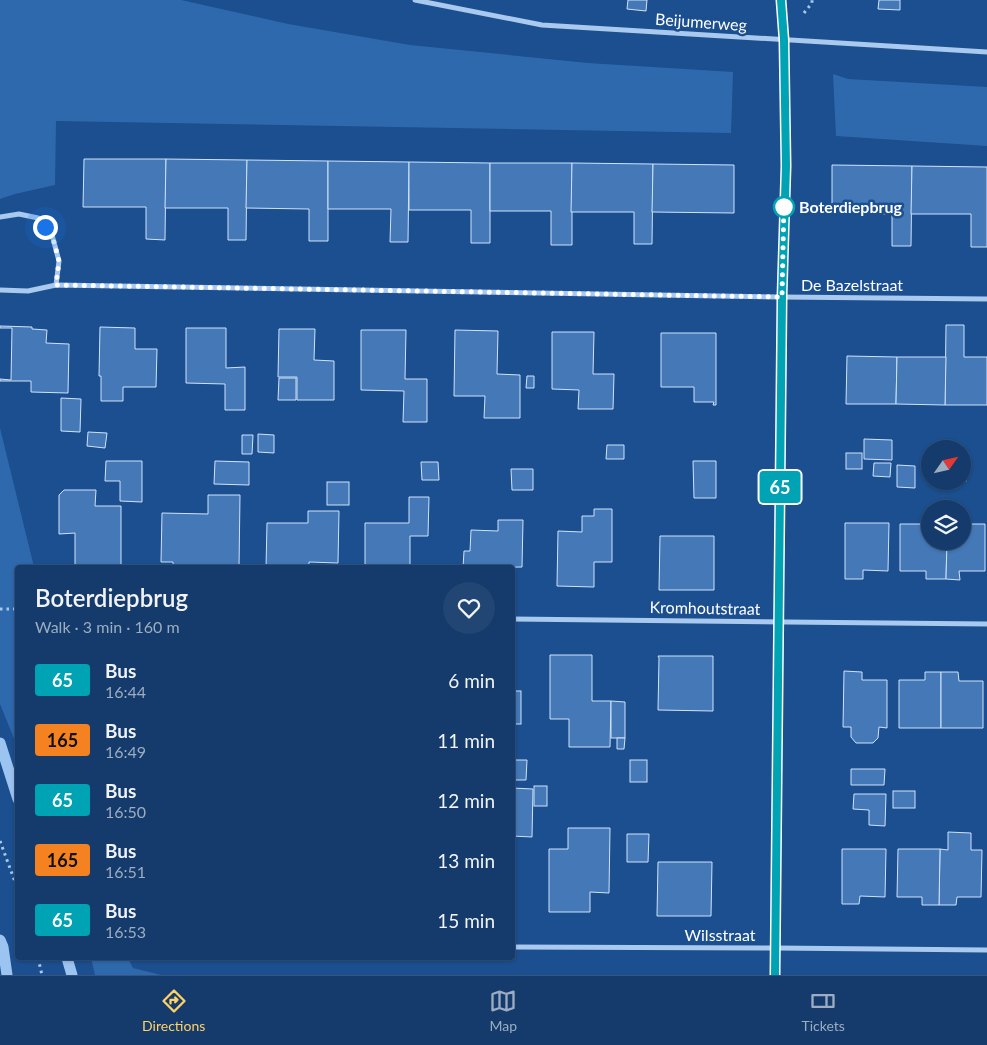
<!DOCTYPE html>
<html lang="en">
<head>
<meta charset="utf-8">
<style>
  :root { --surface:#143b6b; --page:#214673; --text:#f1f3f6; --muted:#9dadc1; --line:#33557e; --accent:#ffd166 }
  body { margin:0; font-family:Lato,sans-serif; background:var(--page); color:var(--text); height:100vh; display:flex; flex-direction:column; font-size:19px; white-space:nowrap }
  * { box-sizing:border-box; margin:0 }
  p { font-size:16px; color:var(--muted) }
  .icon { flex:none; width:28px; height:28px; fill:none; stroke:currentColor; stroke-width:2; stroke-linecap:round; stroke-linejoin:round }
  .map { position:relative; flex:1; overflow:hidden }
  .sheet { position:absolute; left:15px; top:565px; width:500px; height:395px; display:flex; flex-direction:column; background:var(--surface); border-radius:5px; box-shadow:0 1px 4px #0004,0 0 0 1px var(--line) }
  .sheet>* { flex:none }
  .badge { padding:0 10px; border-radius:4px; font-size:18px; line-height:32px }
  .needle { width:32px; rotate:56deg }
  .tools { position:absolute; left:921px; top:440px; display:grid; gap:10px }
  .tools a { display:grid; place-items:center; width:50px; height:50px; border-radius:50%; background:var(--surface); box-shadow:0 1px 4px #0004,0 0 0 1px var(--line); font-size:25px }
  .you { position:absolute; width:25px; height:25px; margin:-12px; border:4px solid #fff; border-radius:50%; background:#1a73e8; box-shadow:0 0 0 8px #1a73e833 }
  .map>.badge { position:absolute; translate:-50% -50%; box-shadow:0 0 0 2px #fff }
  .round { display:grid; place-items:center; flex:none; width:52px; height:52px; border-radius:26px; background:var(--page) }
  .summary { display:flex; align-items:center; justify-content:space-between; height:85px; padding:0 20px }
  h1 { font-size:24px; font-weight:600; line-height:38px }
  ul { padding:0; list-style:none }
  li { display:flex; align-items:center; gap:15px; height:60px; padding:0 20px }
  li div { flex:1 }
  li b { display:block; font-size:19px }
  li em { font-style:normal }
  li .badge { min-width:55px; font-weight:700; text-align:center }
  .dock { display:flex; justify-content:space-around; align-items:center; height:70px; border-top:1px solid var(--line); background:var(--surface); font-size:14px; color:var(--muted) }
  .dock a { display:grid; justify-items:center; gap:2px }
  .dock .active { color:var(--accent) }
  .map>svg:first-child { display:block }
  .green { fill:#2e69ad }
  .lines { fill:none; stroke-linecap:round; stroke-linejoin:round }
  .stream { stroke:#9cc4f0; stroke-width:11 }
  .building { fill:#4478b7; stroke:#cfe3fa }
  .path { stroke:#a9c9ee; stroke-width:3; stroke-dasharray:2.5 4; stroke-linecap:butt }
  .lane { stroke:#a9c9ee; stroke-width:4 }
  .street { stroke:#a9c9ee; stroke-width:5 }
  .line-casing { stroke:#fff; stroke-width:11 }
  .line { stroke:#00a3b4; stroke-width:8 }
  .walk { stroke:#fff; stroke-width:5; stroke-dasharray:0 9 }
  .stop-dot { fill:#fff; stroke:#00a3b4; stroke-width:2.5 }
  .labels { text-anchor:middle; stroke-width:5; stroke-linejoin:round; paint-order:stroke }
  .street-label { font-size:16px; fill:#fff; stroke:#1b4f8f }
  .stop-label { font-size:16px; font-weight:bold; fill:#fff; stroke:#1b4f8f; text-anchor:start }
</style>
</head>
<body>
<div class="map">
<svg width="987" height="975" viewBox="0 0 987 975">
  <rect width="100%" height="100%" fill="#1b4f8f"/>
  <g class="green">
    <path d="M0,0h181l107,24 122,21 178,18 145,9 -2,61 -675,-12 -1,64 -40,9 -15,5z"/>
    <path d="M833,74l15,5 139,8v59l-151,-10z"/>
    <path d="M0,428l34,139 -16,1 -1,178 -17,-42z"/>
    <path d="M91,958h37l5,10 28,7h-66z"/>
  </g>
  <g class="lines">
    <g class="stream">
      <path d="M0,743l18,56"/>
      <path d="M0,940l3,7 4,28"/>
      <path d="M67,958l5,17"/>
    </g>
  </g>
  <g class="building">
    <path d="M628,0h19l-1,11 -19,-2z"/>
    <path d="M879,0h21v10l-22,-1z"/>
    <path d="M84,159h82l-1,81 -19,-1v-32h-63z"/>
    <path d="M166,159l81,1 -1,80h-18v-32h-63z"/>
    <path d="M247,160l81,1v80h-19v-32l-63,-1z"/>
    <path d="M328,161l81,1 -1,80h-18l1,-33h-63z"/>
    <path d="M409,162l81,1v80h-19v-33h-62z"/>
    <path d="M490,163h82v82h-21v-34h-61z"/>
    <path d="M572,163l81,1 -1,80h-18v-32h-63z"/>
    <path d="M653,164l81,1v48l-82,-1z"/>
    <path d="M832,165l80,1 -1,80h-19v-32l-60,-1z"/>
    <path d="M912,166l75,1v80h-16v-33h-60z"/>
    <path d="M946,325h18v32h23v48h-42z"/>
    <path d="M0,326l32,1v2l15,1 -1,13 23,1 -1,49 -37,-1v-11h-31v-2l11,1 1,-52h-12z"/>
    <path d="M100,327l35,1v21h22l-1,38h-33v14h-22v-25h-2z"/>
    <path d="M186,328h40v40l19,-1v43h-20v-26l-39,-1z"/>
    <path d="M279,329h36l-1,31 20,1v39h-37v-23h-19z"/>
    <path d="M361,330h45l-1,49h22v43h-24l1,-31 -43,-1z"/>
    <path d="M455,330l43,1 -1,43 23,1v43h-36l1,-22h-31z"/>
    <path d="M552,332h42l-1,42h21l-1,35h-35l1,-19 -27,-1z"/>
    <path d="M661,333h55v72h-3l1,-3h-20v-15h-33z"/>
    <path d="M847,356l50,1 -1,47h-50z"/>
    <path d="M897,357h49l-1,48 -49,-1z"/>
    <path d="M527,376h7v12h-8z"/>
    <path d="M279,378h17v22h-18z"/>
    <path d="M61,398l20,1 -1,33 -19,-1z"/>
    <path d="M88,432l19,1 -2,15 -18,-2z"/>
    <path d="M258,434l16,1v18l-16,-1z"/>
    <path d="M242,435h11l-1,19h-10z"/>
    <path d="M864,439l28,1v20l-28,-1z"/>
    <path d="M607,445h17v14h-18z"/>
    <rect x="846" y="453" width="16" height="16"/>
    <path d="M106,461h36v41l-22,-1v-20h-15z"/>
    <path d="M215,461l34,1v23l-35,-1z"/>
    <path d="M693,461h23v37h-22z"/>
    <path d="M421,462h17l1,18h-17z"/>
    <path d="M874,463h17l-1,14 -17,-1z"/>
    <path d="M897,465l18,1v22l-18,-1z"/>
    <rect x="962" y="466" width="4" height="15"/>
    <path d="M511,469h22v21h-21z"/>
    <rect x="327" y="482" width="22" height="23"/>
    <path d="M64,490h32l-1,16h26v62h-46v-35l-16,1v-39z"/>
    <path d="M208,495h32l-1,73h-66v-6h-12l1,-49 46,1z"/>
    <path d="M409,497h20l-1,39h-18v32h-45v-45h44z"/>
    <path d="M594,509h18v53h-18v25l-37,-1 1,-55 24,1v-16h12z"/>
    <path d="M308,511h31l-1,52 -29,-1v6h-43l1,-45h41z"/>
    <path d="M498,520h25l-1,47 -59,1 1,-17h6l1,-21 27,1z"/>
    <path d="M845,523h44l-1,48 -25,-1v9h-18z"/>
    <path d="M900,524h30v17h17l-1,38h-20v-8h-26z"/>
    <path d="M962,524h23v47h-26l1,9 -14,-1 1,-38h15z"/>
    <path d="M660,536h54v54h-55z"/>
    <path d="M550,655h42v46h19l-1,46h-41v-28h-19z"/>
    <path d="M658,656h55v55l-55,-1 1,-52z"/>
    <path d="M844,671l18,1v8h25v48l-8,-1 -1,11 -5,5h-17l-5,-6v-10h-8z"/>
    <path d="M925,672h16v56h-42v-48h26z"/>
    <path d="M941,672h17l1,9h24v47h-42z"/>
    <rect x="512" y="691" width="9" height="33"/>
    <path d="M611,701l14,1v36h-14z"/>
    <path d="M617,738h8l-1,11h-7z"/>
    <path d="M512,760h15l-1,20h-14z"/>
    <rect x="630" y="760" width="17" height="22"/>
    <path d="M851,769h34l-1,16h-33z"/>
    <rect x="534" y="786" width="13" height="20"/>
    <path d="M512,788l21,1 -1,48 -20,-1z"/>
    <rect x="893" y="791" width="22" height="17"/>
    <path d="M854,794h32l-1,32 -16,-1v-15l-16,-1z"/>
    <path d="M568,828h42l-1,65 -19,-1v20h-41v-63h19z"/>
    <path d="M948,832l23,1v17h11l-1,47h-24l-1,8h-17l1,-56 8,1z"/>
    <path d="M627,834h22l-1,28h-21z"/>
    <rect x="512" y="848" width="2" height="64"/>
    <path d="M842,849h44l-1,48 -25,-1 -1,8h-17z"/>
    <path d="M898,849h42l-1,56h-17v-8h-25z"/>
    <path d="M658,862h54l-1,54h-54z"/>
  </g>
  <g class="lines">
    <g class="path">
      <path d="M804,13l8,-10v-3"/>
      <path d="M0,609h18"/>
      <path d="M0,841l18,49"/>
      <path d="M38,958l4,17"/>
    </g>
    <path class="lane" d="M782,297l3,-131 -1,-126"/>
    <g class="street">
      <path d="M415,0l127,25 445,27"/>
      <path d="M781,0l3,40"/>
      <path d="M0,217l19,-3 19,4 14,17 7,26 -3,24"/>
      <path d="M0,290l28,1 28,-6 726,12 205,2"/>
      <path d="M512,619l475,5"/>
      <path d="M512,947l263,1 212,2"/>
      <path d="M775,975l7,-678"/>
    </g>
  </g>
  <g class="lines">
    <g class="line-casing">
      <path id="line" d="M775,975l7,-678 4,-131 -2,-126 -3,-40"/>
    </g>
    <use href="#line" class="line"/>
    <path class="walk" d="M45,227l7,8 7,26 -3,24 726,12 2,-94v4"/>
  </g>
  <circle class="stop-dot" cx="784" cy="207" r="10"/>
  <g class="labels">
    <g class="street-label">
      <text transform="translate(701 22) rotate(4)" y="6">Beijumerweg</text>
      <text x="852" y="291">De Bazelstraat</text>
      <text transform="translate(705 608) rotate(1)" y="6">Kromhoutstraat</text>
      <text x="720" y="941">Wilsstraat</text>
    </g>
    <g class="stop-label">
      <text x="799" y="213">Boterdiepbrug</text>
    </g>
  </g>
</svg>
<div class="tools">
<a><svg class="needle" viewBox="-14 -14 28 28"><path d="M0-13l5 13h-10z" fill="#e53935"/><path d="M0 13l5-13h-10z" fill="#9dadc1"/></svg></a>
<a><svg class="icon" aria-label="layers" viewBox="0 0 24 24"><path d="M12 4l9 5-9 5-9-5zM3 14l9 5 9-5"/></svg></a>
</div>
<div class="you" style="left:45px;top:227px"></div>
<b class="badge" style="left:780px;top:487px;background:#00a3b4;color:#fff">65</b>
<section class="sheet">
<div class="summary"><div><h1>Boterdiepbrug</h1><p>Walk · 3 min · 160 m</p></div><a class="round"><svg class="icon" aria-label="heart" viewBox="0 0 24 24"><path d="M12 20l-8-8c-3-5 5-10 8-4 3-6 11-1 8 4z"/></svg></a></div>
<ul>
<li><span class="badge" style="background:#00a3b4;color:#fff">65</span><div><b>Bus</b><p>16:44</p></div><em>6 min</em></li>
<li><span class="badge" style="background:#f58220;color:#111">165</span><div><b>Bus</b><p>16:49</p></div><em>11 min</em></li>
<li><span class="badge" style="background:#00a3b4;color:#fff">65</span><div><b>Bus</b><p>16:50</p></div><em>12 min</em></li>
<li><span class="badge" style="background:#f58220;color:#111">165</span><div><b>Bus</b><p>16:51</p></div><em>13 min</em></li>
<li><span class="badge" style="background:#00a3b4;color:#fff">65</span><div><b>Bus</b><p>16:53</p></div><em>15 min</em></li>
</ul>
</section>
</div>
<nav class="dock">
<a class="active"><svg class="icon" aria-label="directions" viewBox="0 0 24 24"><path d="M12 3l9 9-9 9-9-9zM9 14v-3h6M13 9l2 2-2 2"/></svg>Directions</a>
<a><svg class="icon" aria-label="map" viewBox="0 0 24 24"><path d="M3 6l6-2 6 2 6-2v14l-6 2-6-2-6 2zM9 4v14M15 6v14"/></svg>Map</a>
<a><svg class="icon" aria-label="tickets" viewBox="0 0 24 24"><path d="M3 7h18v10H3zM15 7v10"/></svg>Tickets</a>
</nav>
</body>
</html>
